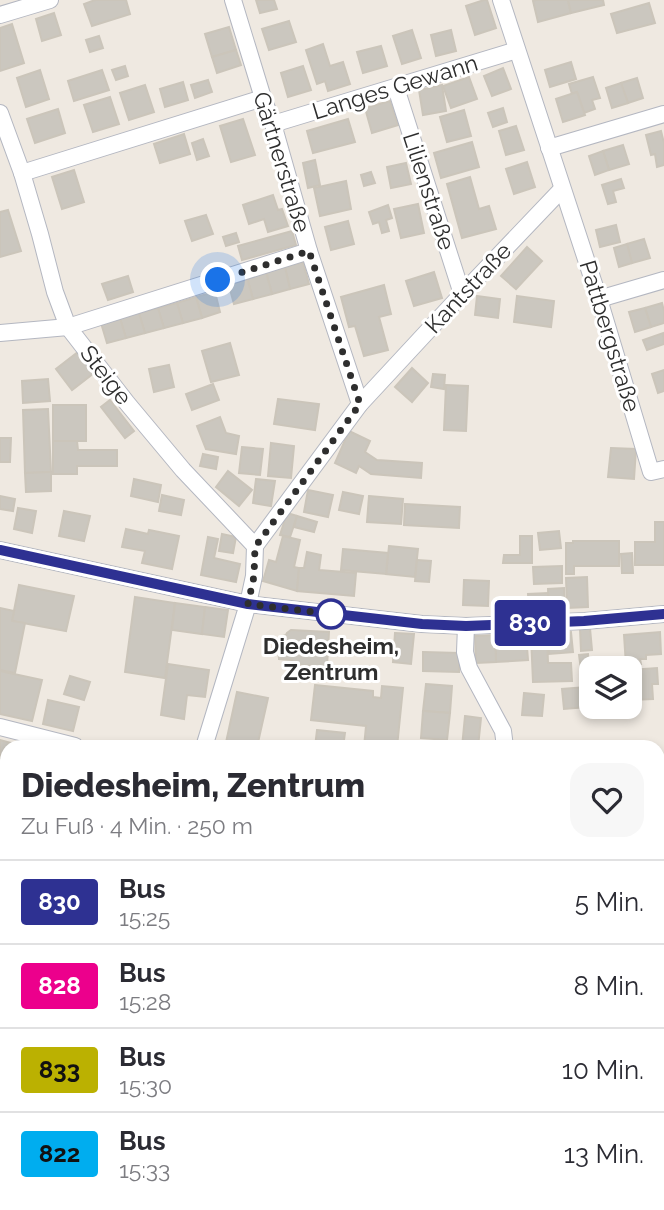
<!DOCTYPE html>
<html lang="de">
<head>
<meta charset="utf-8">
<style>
  :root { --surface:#fff; --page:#f7f7f7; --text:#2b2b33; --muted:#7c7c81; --line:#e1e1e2 }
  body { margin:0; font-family:Raleway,sans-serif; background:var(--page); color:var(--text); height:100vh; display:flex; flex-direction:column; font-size:26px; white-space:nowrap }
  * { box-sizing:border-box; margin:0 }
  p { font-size:23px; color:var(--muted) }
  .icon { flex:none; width:38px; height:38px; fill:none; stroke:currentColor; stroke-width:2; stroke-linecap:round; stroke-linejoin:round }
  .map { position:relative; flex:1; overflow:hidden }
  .side { position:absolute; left:0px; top:740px; width:665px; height:471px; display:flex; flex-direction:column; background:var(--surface); border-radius:21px 21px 0 0; box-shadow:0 4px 10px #0003 }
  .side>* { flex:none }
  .badge { padding:0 14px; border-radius:5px; font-size:24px; line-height:46px }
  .fabs { position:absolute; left:579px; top:656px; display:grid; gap:14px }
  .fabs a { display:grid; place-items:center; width:63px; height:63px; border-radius:14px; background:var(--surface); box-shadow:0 4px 10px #0003; font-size:35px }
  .you { position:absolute; width:35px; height:35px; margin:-18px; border:5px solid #fff; border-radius:50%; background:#1a73e8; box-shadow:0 0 0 10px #1a73e833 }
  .map>.badge { position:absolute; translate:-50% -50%; box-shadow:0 0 0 4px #fff }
  .round { display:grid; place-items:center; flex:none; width:74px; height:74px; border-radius:21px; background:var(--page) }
  .headline { display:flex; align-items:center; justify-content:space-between; height:119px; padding:0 21px }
  h1 { font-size:33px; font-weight:800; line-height:52px }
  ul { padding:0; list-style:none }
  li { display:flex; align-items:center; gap:21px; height:84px; padding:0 21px; border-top:2px solid var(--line) }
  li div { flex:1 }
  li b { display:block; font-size:26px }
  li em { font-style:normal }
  li .badge { min-width:77px; font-weight:700; text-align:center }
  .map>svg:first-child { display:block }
  .industrial { fill:#e3e1e8 }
  .green { fill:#b6e59e }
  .water { fill:#75cff0 }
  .building { fill:#cbc7bf; stroke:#cbc5ba; stroke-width:2 }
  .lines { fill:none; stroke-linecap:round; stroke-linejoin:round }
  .minor-casing { stroke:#b4b7c1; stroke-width:18 }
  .major-casing { stroke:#c9c9c9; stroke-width:23 }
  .minor { stroke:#fff; stroke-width:16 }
  .major { stroke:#f2d163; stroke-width:21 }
  .line-casing { stroke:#fff; stroke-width:16 }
  .line { stroke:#2e3192; stroke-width:10 }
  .walk { stroke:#2e2e2e; stroke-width:7; stroke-dasharray:0 12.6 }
  .stop-dot { fill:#fff; stroke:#2e3192; stroke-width:3.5 }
  .labels { text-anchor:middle; stroke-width:6; stroke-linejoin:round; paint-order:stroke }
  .street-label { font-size:23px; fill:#2e2e2e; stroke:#fff }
  .stop-label { font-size:23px; font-weight:bold; fill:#2e2e2e; stroke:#fff }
</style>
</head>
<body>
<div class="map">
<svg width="664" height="1210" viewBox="0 0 664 1210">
  <rect width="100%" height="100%" fill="#efe9e1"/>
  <path class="industrial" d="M197,1204h263l-2,6h-223z"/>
  <path class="green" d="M658,1133l6,1v76h-206l2,-6h198z"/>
  <path class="water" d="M0,1151l7,4v49h163l31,6h-201z"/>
  <g class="building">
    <path d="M95,0h31l4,14 -38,12 -8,-22z"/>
    <path d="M256,0h18l3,9 -17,4z"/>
    <path d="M484,0h3l9,28 -21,7 -9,-29z"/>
    <path d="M536,0h32l3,13 -33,9 -5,-21z"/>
    <path d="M568,0h35l1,5 -33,8z"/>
    <path d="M649,3l6,20 -38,10 -6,-19z"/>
    <path d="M54,13l7,22 -19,6 -6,-22z"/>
    <path d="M289,21l7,21 -27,8 -7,-21z"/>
    <path d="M12,24l12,39 -24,8v-43z"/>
    <path d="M229,27l7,23 -24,7 -7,-23z"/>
    <path d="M412,30l9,28 -19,6 -9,-28z"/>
    <path d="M451,30l5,21 -20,5 -5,-21z"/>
    <path d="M99,36l4,12 -13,4 -4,-12z"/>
    <path d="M323,44l7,22 13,-4 7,22 -22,7 -3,-10 -8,3 -11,-34z"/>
    <path d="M381,46l6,20 -24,7 -6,-21z"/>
    <path d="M236,50l5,15 -24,8 -5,-16z"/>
    <path d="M571,62l5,17 -26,8 -5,-17z"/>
    <path d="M125,66l3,10 -12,4 -4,-10z"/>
    <path d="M303,66l8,24 -23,7 -7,-24z"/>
    <path d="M503,68l8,21 -19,7 -8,-20z"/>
    <path d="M40,70l9,29 -23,8 -9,-29z"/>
    <path d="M102,70l7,20 -35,11 -6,-20z"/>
    <path d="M469,77l8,22 -26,9 -8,-22z"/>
    <path d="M593,77l7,21 -8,2 3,9 -11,4 -7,-21 -5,2 -3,-10z"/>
    <path d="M637,78l6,20 -15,5 -7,-20z"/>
    <path d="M208,80l4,12 -17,6 -4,-13z"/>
    <path d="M183,82l5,18 -23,7 -5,-18z"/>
    <path d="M621,83l7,20 -16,5 -6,-20z"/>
    <path d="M145,85l9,27 -25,8 -9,-27z"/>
    <path d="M442,85l4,26 -23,4 -4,-25z"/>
    <path d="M577,92l8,23 -22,7 -7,-23z"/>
    <path d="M110,97l9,27 -26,8 -9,-27z"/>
    <path d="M390,101l8,24 -26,8 -7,-25z"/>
    <path d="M503,108l4,14 -14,5 -5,-14z"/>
    <path d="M58,109l7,24 -30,10 -8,-24z"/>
    <path d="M464,110l7,26 -24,6 -7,-25z"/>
    <path d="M243,119l12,36 -24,7 -11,-36z"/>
    <path d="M348,119l7,23 -42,11 -6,-22z"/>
    <path d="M516,126l8,24 -18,5 -7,-24z"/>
    <path d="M661,131l3,12v22l-7,2 -2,-13 -4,1 -5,-20z"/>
    <path d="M184,134l6,20 -30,9 -6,-19z"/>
    <path d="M203,139l6,17 -12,4 -5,-17z"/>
    <path d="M472,142l7,25 -38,11 -7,-25z"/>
    <path d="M623,145l6,19 -20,6 -6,-19z"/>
    <path d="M603,151l6,19 -14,5 -6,-19z"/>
    <path d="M315,160l5,25 -12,3 -5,-25z"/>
    <path d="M527,162l8,25 -21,7 -8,-25z"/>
    <path d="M406,163l5,21 -20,4 -4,-21z"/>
    <path d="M74,170l10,32 -22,7 -10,-32z"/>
    <path d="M371,172l4,11 -11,3 -3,-11z"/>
    <path d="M470,177l9,32 10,-3 7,23 -34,9 -15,-54z"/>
    <path d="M621,179l3,9 -11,3 3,11 -8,2 -6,-19z"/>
    <path d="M346,181l5,28 -31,7 -6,-28z"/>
    <path d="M273,195l5,15 4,-1 6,17 -20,6 -4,-13 -15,5 -6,-19z"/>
    <path d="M418,204l6,29 -23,5 -7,-29z"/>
    <path d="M388,205l4,13 -6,2 3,11 -7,2 -3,-11 -6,2 -4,-12z"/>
    <path d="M8,210l13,41 -21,6v-45z"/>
    <path d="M206,215l7,19 -21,7 -7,-20z"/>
    <path d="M348,221l6,23 -23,6 -6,-23z"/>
    <path d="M616,225l4,17 -20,5 -4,-17z"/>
    <path d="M292,231l4,14 -54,15 -4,-14z"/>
    <path d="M236,233l3,9 -13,4 -3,-9z"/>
    <path d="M644,239l6,19 -18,5 -5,-19z"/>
    <path d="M627,244l5,19 -13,4 -5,-19z"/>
    <path d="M527,247l15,14 -26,28 -15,-13z"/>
    <path d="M303,262l6,22 -19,5 -5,-22z"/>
    <path d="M285,267l5,22 -18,5 -6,-22z"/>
    <path d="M266,272l6,22 -19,5 -6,-22z"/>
    <path d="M434,272l8,26 -28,8 -8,-25z"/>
    <path d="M128,276l5,16 -25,8 -6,-16z"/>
    <path d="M247,277l6,22 -19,5 -6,-22z"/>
    <path d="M384,285l7,29 -12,3 9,33 -24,6 -9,-30 -6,1 -8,-30z"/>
    <path d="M215,292l5,20 -18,6 -6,-21z"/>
    <path d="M477,296l23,3 -2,19 -23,-3z"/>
    <path d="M517,296l37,5 -3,26 -37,-5z"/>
    <path d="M196,297l6,21 -19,5 -6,-20z"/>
    <path d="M177,303l6,20 -19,5 -6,-20z"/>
    <path d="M662,303l2,8v12l-13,4 -6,-19z"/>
    <path d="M158,308l6,20 -19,5 -6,-20z"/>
    <path d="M645,308l6,19 -16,5 -6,-20z"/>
    <path d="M139,313l6,20 -19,5 -6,-20z"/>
    <path d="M120,318l6,20 -19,5 -6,-20z"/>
    <path d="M663,333l1,11 -17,6 -4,-10z"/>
    <path d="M230,343l9,32 -28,7 -9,-31z"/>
    <path d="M78,352l16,21 -22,17 -16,-21z"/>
    <path d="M169,365l5,22 -20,5 -5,-23z"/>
    <path d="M412,368l16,15 -16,19 -17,-15z"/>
    <path d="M664,370v21l-6,2 -6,-19z"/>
    <path d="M433,374l12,1 -1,14 -13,-2z"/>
    <path d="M48,379l2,22 -27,2 -1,-22z"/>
    <path d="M213,384l6,16 -27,10 -6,-16z"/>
    <path d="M446,385l22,1 -2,45 -22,-1z"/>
    <path d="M278,399l41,5 -4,26 -41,-6z"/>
    <path d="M110,400l24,31 -9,7 -24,-31z"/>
    <rect x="53" y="405" width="33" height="36"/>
    <path d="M48,409l3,63 -26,1 -2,-63z"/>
    <path d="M220,417l6,16 13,3 -3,18 -30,-5 -9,-23z"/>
    <path d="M349,431l21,10 -5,11 12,8 45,3 -1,15 -50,-4 -12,-8 -3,7 -21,-10z"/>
    <path d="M0,438h11l-1,24h-10z"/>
    <path d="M53,441h24l1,9h39v16h-40v8h-24z"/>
    <path d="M271,443l23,3 -3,32 -23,-2z"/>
    <path d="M242,447l21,2 -3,26 -21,-2z"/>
    <path d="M611,448l25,1 -2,30 -26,-2z"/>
    <path d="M203,454l15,3 -2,12 -16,-3z"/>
    <path d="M228,471l24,19 -13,16 -23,-19z"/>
    <path d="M51,472v19l-25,1 -1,-19z"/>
    <path d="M134,479l27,6 -3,17 -27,-6z"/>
    <path d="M256,479l19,2 -4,25 -18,-3z"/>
    <path d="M308,490l25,5 -5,22 -24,-5z"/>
    <path d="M343,492l20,4 -4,18 -20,-4z"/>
    <path d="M162,495l22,5 -3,15 -22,-4z"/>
    <path d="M0,496l15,3 -2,12 -13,-2z"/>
    <path d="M369,496l34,3 -2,25 -34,-2z"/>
    <path d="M405,504l55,3 -1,21 -55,-3z"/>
    <path d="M18,508l18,3 -4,22 -18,-4z"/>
    <path d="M64,511l26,5 -6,25 -25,-5z"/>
    <path d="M287,513l10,3 -7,21 -10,-2z"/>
    <path d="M297,516l20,6 -3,10 -20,-5z"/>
    <path d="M655,522h9v43h-29v-23h20z"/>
    <path d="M126,529l22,5 1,-4 30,6 -7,33 -30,-6 3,-12 -23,-4z"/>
    <path d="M559,531l2,17 -21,2 -2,-17z"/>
    <path d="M222,534l14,3 -3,16 -14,-2z"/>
    <path d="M283,536l17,4 -6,27 5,1 -2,23 -34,-10 6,-21 7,2z"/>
    <path d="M520,536h12v27h-29l1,-8h16z"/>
    <path d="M208,537l10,2 -4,19 26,6 -4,18 -35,-7z"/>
    <path d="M573,541h46v25h-45v8h-8v-31h7z"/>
    <path d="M389,546l29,3 -3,28 -29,-3z"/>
    <path d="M343,549l45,4 -2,21 -45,-4z"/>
    <path d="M307,552l14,3 -2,15 37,3 -2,23 -57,-5 2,-23h5z"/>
    <path d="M632,553l1,20h-11l-1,-19z"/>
    <path d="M417,560l14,1 -2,21 -14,-1z"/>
    <path d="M562,566v17l-28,1 -1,-17z"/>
    <path d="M587,577l1,30 -21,1 -1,-30z"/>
    <path d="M464,580l25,1 -1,25 -25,-1z"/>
    <path d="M19,585l55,11 -8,35 -54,-10z"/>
    <path d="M564,588l1,21 -16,1 -1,-21z"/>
    <path d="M548,593l1,17 -20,1 -1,-17z"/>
    <path d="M135,597l40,6 -10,75 -40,-6z"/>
    <path d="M175,603l30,4 -3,27 -30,-4z"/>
    <path d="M205,607l23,3 -4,27 -22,-3z"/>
    <path d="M0,608l14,3 -2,10 13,2 -10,50 -15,-3z"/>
    <path d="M590,628l2,22 -11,1 -1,-22z"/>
    <path d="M291,630l38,2 -2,35 -35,-3v-4l-13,-1 -2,-20 5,1 1,-4 3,-1 1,-2z"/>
    <path d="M571,632l2,20 -24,2 -1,-20z"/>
    <path d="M660,632l1,22 -15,1v4h-6l1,5 -15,1 -2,-30z"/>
    <path d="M395,633l19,1 -3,30 -18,-2z"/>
    <path d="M526,634l2,26 -32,2 -1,-27z"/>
    <path d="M495,635l1,27 -20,1 -1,-27z"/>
    <path d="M547,635l1,28h23l1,18 -39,1 -2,-46z"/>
    <path d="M423,652l36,1v19l-36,-1z"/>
    <path d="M588,654l1,15 -8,1 -2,-15z"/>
    <path d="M168,664l41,6 -4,27 -18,-2 -3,24 -23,-4z"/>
    <path d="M657,668l1,16h-6l1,15 -23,1v-30z"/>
    <path d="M0,671l42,9 -10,41 -32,-7z"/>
    <path d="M70,676l20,6 -6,18 -20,-6z"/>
    <path d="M426,684l26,2 -2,27 -27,-2z"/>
    <path d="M315,685l58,6v6l8,1 1,-12 21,2 -6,59h-33l2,-21 -55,-6z"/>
    <path d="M586,687l1,20 -23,2 -2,-20z"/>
    <path d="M237,692l31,6 -11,49h-32z"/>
    <path d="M524,693l20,2 -2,21 -20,-1z"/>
    <path d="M48,700l31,7 -6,24 -30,-7z"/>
    <path d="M423,711l27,2 -3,27 -26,-2z"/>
    <path d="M465,716l16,2 -3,29h-16z"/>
    <path d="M317,730l28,3 -2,14h-28z"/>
    <path d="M0,740l22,6v1h-15v13l-7,-2z"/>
    <path d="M663,780l1,27 -6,2v-28z"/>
    <path d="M659,872l5,2v32l-6,-3z"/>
    <path d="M658,925l6,1v26l-6,-1z"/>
  </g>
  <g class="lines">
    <g class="minor-casing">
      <g id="minor">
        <path d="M233,0l30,98 10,26 36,127 51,153"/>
        <path d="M501,0l98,299 52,173 13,-3"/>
        <path d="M0,15l50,-15"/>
        <path d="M396,88l66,206"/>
        <path d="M0,113l22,60 18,61 15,58 13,35 59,76 56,67 72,76 -1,30 -6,28 -44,143"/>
        <path d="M273,124l244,-74"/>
        <path d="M549,148l115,-34"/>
        <path d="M22,173l241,-75"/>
        <path d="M599,299l65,-19"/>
        <path d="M0,333l68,-6 241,-76"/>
        <path d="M255,546l105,-142 102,-110 100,-105"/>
        <path d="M0,550l248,54 174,20 44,2 119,-5 79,-7"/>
        <path d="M466,626l-1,26 4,16 34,63 2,16"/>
        <path d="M0,727l75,19"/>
        <path d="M658,826l6,-2"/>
        <path d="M0,968l7,2"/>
        <path d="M658,1069l6,17"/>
      </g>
    </g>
    <g class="major-casing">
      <g id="major">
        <path d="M0,1053l7,2"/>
        <path d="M658,1188l6,1"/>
      </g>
    </g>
    <use href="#minor" class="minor"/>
    <use href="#major" class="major"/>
  </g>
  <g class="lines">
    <g class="line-casing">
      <path id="line" d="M0,550l248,54 174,20 44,2 118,-5 80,-7"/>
    </g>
    <use href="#line" class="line"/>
    <path class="walk" d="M218,280l91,-29 51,153 -105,143 -1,29 -6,28 83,10"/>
  </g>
  <circle class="stop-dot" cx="331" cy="614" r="14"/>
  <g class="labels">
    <g class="street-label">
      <text transform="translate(395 87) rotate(-17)" y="8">Langes Gewann</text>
      <text transform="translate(282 162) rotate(73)" y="8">Gärtnerstraße</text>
      <text transform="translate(429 191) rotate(72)" y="8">Lilienstraße</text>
      <text transform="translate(468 288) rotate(-47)" y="8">Kantstraße</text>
      <text transform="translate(610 336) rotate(73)" y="8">Pattbergstraße</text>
      <text transform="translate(106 375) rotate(52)" y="8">Steige</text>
    </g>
    <g class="stop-label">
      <text x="331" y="654">Diedesheim,<tspan x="331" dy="26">Zentrum</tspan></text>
    </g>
  </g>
</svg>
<div class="fabs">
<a><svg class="icon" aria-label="layers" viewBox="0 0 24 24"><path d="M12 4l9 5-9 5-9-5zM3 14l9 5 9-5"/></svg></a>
</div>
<div class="you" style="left:218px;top:280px"></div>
<b class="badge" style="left:530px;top:623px;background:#2e3192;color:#fff">830</b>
<section class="side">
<div class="headline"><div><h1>Diedesheim, Zentrum</h1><p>Zu Fuß · 4 Min. · 250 m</p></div><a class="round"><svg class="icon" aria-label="heart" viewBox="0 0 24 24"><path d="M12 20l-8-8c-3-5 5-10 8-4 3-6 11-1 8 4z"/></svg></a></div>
<ul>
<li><span class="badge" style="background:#2e3192;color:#fff">830</span><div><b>Bus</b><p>15:25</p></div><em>5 Min.</em></li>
<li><span class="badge" style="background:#ec008c;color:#fff">828</span><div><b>Bus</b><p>15:28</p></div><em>8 Min.</em></li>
<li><span class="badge" style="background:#bbb101;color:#111">833</span><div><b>Bus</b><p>15:30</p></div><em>10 Min.</em></li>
<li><span class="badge" style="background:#00adef;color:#111">822</span><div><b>Bus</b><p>15:33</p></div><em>13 Min.</em></li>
</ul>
</section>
</div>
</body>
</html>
